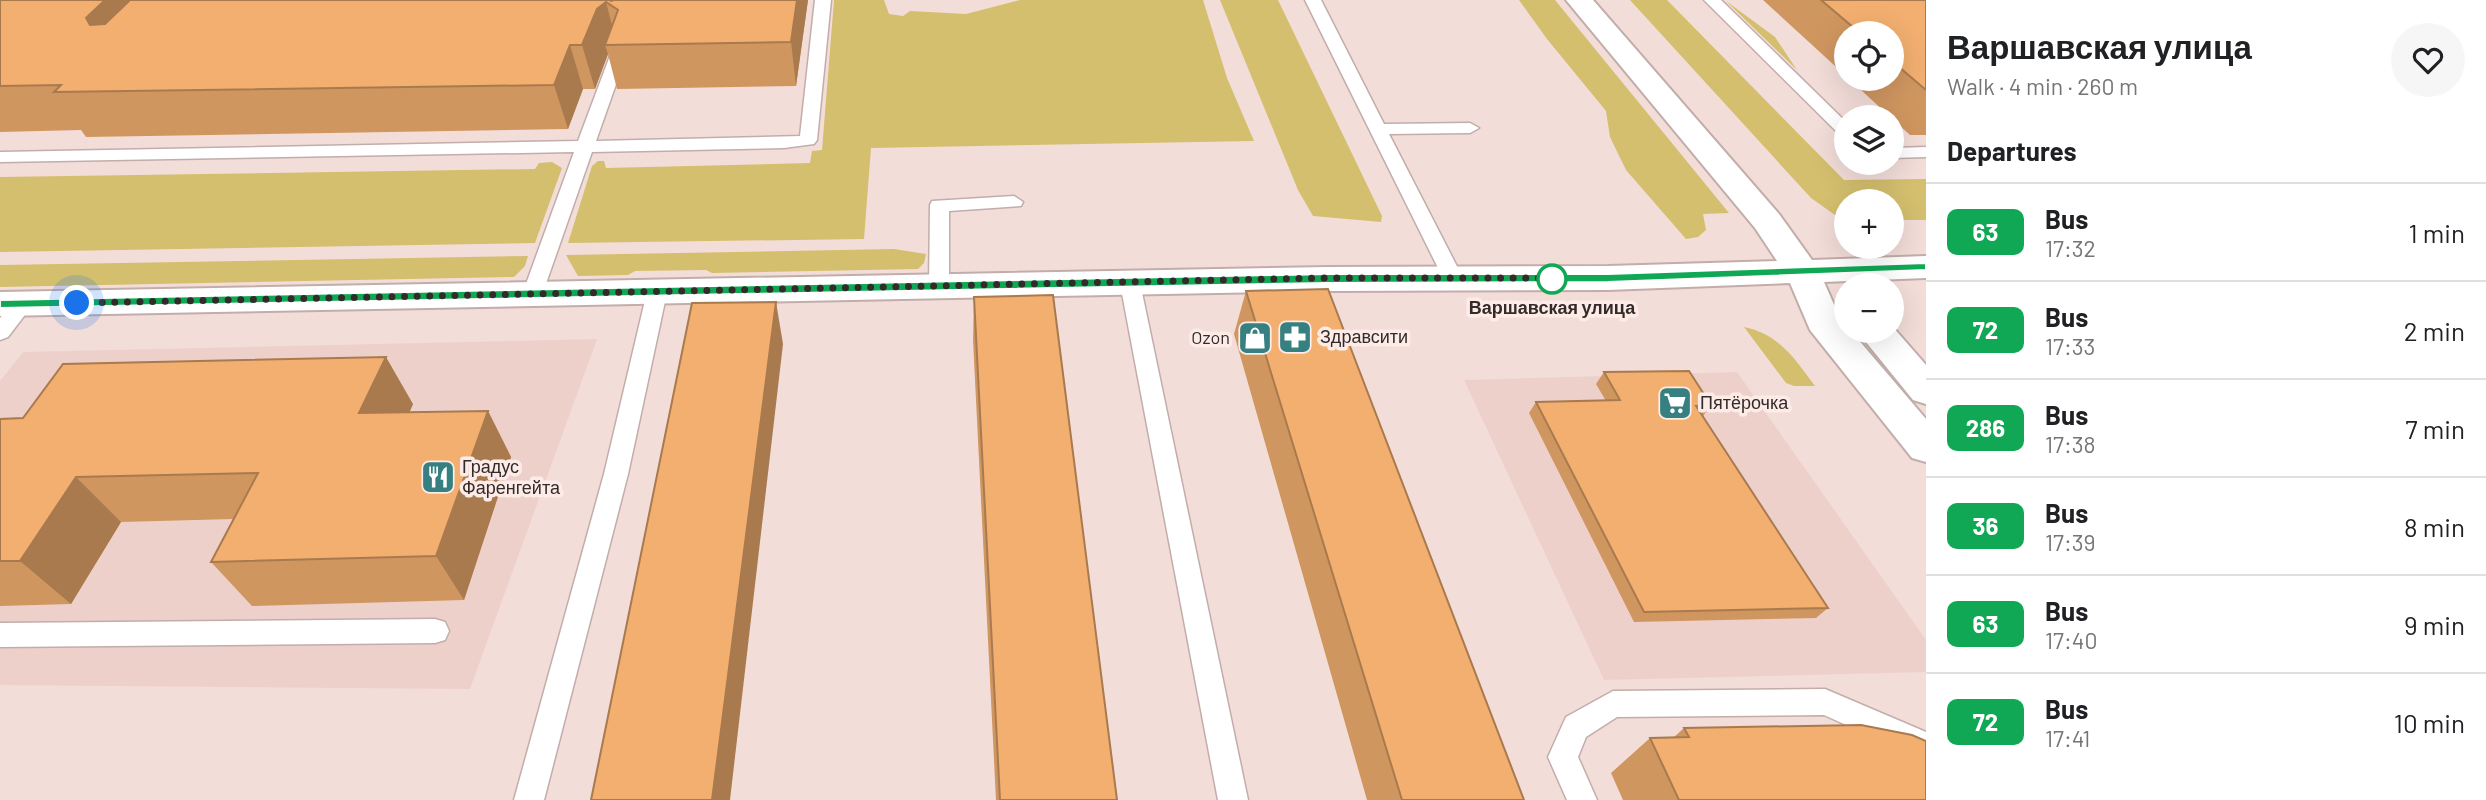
<!DOCTYPE html>
<html lang="en">
<head>
<meta charset="utf-8">
<style>
  :root { --surface:#fff; --page:#f6f6f6; --text:#202124; --muted:#757577; --line:#e0e0e0 }
  body { margin:0; font-family:Barlow,sans-serif; background:var(--page); color:var(--text); height:100vh; display:flex; flex-direction:column; font-size:26px; white-space:nowrap }
  * { box-sizing:border-box; margin:0 }
  p { font-size:23px; color:var(--muted) }
  .icon { flex:none; width:38px; height:38px; fill:none; stroke:currentColor; stroke-width:2; stroke-linecap:round; stroke-linejoin:round }
  .map { position:relative; flex:1; overflow:hidden }
  .details { display:flex; flex-direction:column; background:var(--surface); width:560px }
  .details>* { flex:none }
  .badge { padding:0 14px; border-radius:10px; font-size:24px; line-height:46px }
  .fabs { position:absolute; left:1834px; top:21px; display:grid; gap:14px }
  .fabs a { display:grid; place-items:center; width:70px; height:70px; border-radius:50%; background:var(--surface); box-shadow:0 7px 28px #0002; font-size:35px }
  .you { position:absolute; width:35px; height:35px; margin:-18px; border:5px solid #fff; border-radius:50%; background:#1a73e8; box-shadow:0 0 0 10px #1a73e833 }
  .map>.badge { position:absolute; translate:-50% -50%; box-shadow:0 0 0 4px #fff }
  h2 { padding:0 21px; font-size:26px; line-height:63px }
  .round { display:grid; place-items:center; flex:none; width:74px; height:74px; border-radius:37px; background:var(--page) }
  .summary { display:flex; align-items:center; justify-content:space-between; height:119px; padding:0 21px }
  h1 { font-size:33px; font-weight:700; line-height:52px }
  ul { padding:0; list-style:none }
  li { display:flex; align-items:center; gap:21px; height:98px; padding:0 21px; border-top:2px solid var(--line) }
  li div { flex:1 }
  li b { display:block; font-size:26px }
  li em { font-style:normal }
  li .badge { min-width:77px; font-weight:700; text-align:center }
  main { display:flex; flex:1; min-height:0 }
  .map>svg:first-child { display:block }
  .built { fill:#eed0cb }
  .green { fill:#d3bf6e }
  .lines { fill:none; stroke-linecap:round; stroke-linejoin:round }
  .service-casing { stroke:#c2adaa; stroke-width:3 }
  .tertiary-casing { stroke:#c2adaa; stroke-width:4 }
  .service { fill:#fff; fill-rule:evenodd }
  .tertiary { fill:#fff; fill-rule:evenodd }
  .wall { fill:#d09660 }
  .shaded-wall { fill:#a97a4e }
  .building { fill:#f2af70; stroke:#a97a4e; stroke-width:2 }
  .line { fill:#10a855; stroke:#fff; stroke-width:2 }
  .walk { stroke:#332b29; stroke-width:7; stroke-dasharray:0 12.6 }
  .stop-dot { fill:#fff; stroke:#10a855; stroke-width:3.5 }
  .labels { text-anchor:middle; stroke-width:7; stroke-linejoin:round; paint-order:stroke }
  .stop-label { font-size:18px; font-weight:bold; fill:#332b29; stroke:#fdebe8 }
  .poi-label { font-size:18px; fill:#332b29; stroke:#fdebe8; text-anchor:start }
</style>
</head>
<body>
<main>
<div class="map">
<svg width="1926" height="800" viewBox="0 0 1926 800">
  <rect width="100%" height="100%" fill="#f3ddd9"/>
  <g class="built">
    <path d="M597,339l-127,350 -470,-4v-304l23,-29z"/>
    <path d="M1737,372l189,268v32l-322,8 -140,-300z"/>
  </g>
  <g class="green">
    <path d="M834,0h50l5,14 14,2 7,-5 56,3 54,-14h183l24,78 27,63 -383,7 -7,91 -296,4 24,-77 6,-5h6l2,7 204,-5 2,-12 10,-1z"/>
    <path d="M1220,0h58l104,216 -1,6 -68,-6 -15,-26z"/>
    <path d="M1519,0h36l174,213 -26,1 3,16 -8,7 -12,2 -60,-69 -16,-33 -4,-26 -59,-72z"/>
    <path d="M1630,0h37l177,180 82,-1v41h-34v-19h-46v17l-11,-3 -24,-17z"/>
    <path d="M1726,1l49,36 22,33z"/>
    <path d="M552,162l10,6 -27,75 -535,9v-75l535,-8 4,-6z"/>
    <path d="M894,249l32,5 -2,9 -6,6 -206,4 -6,-3 -71,1 -7,4 -50,1 -12,-21z"/>
    <path d="M528,256l-3,10 -11,11 -514,10v-22z"/>
    <path d="M1744,327c35,7 51,32 71,59h-21l-8,-3z"/>
  </g>
  <g class="lines">
    <g class="service-casing">
      <g id="service">
        <path d="M815,0h16l-14,140 -3,4 -30,4 -192,4 -50,143 -3,5h-14l-3,-5 52,-143 -574,10v-10l578,-11 33,-88 8,-5 8,5 -31,88 204,-5z"/>
        <path d="M1305,0h16l63,124 86,-1 9,5 -9,5 -81,1 75,146 -3,5h-14l-3,-5z"/>
        <path d="M1704,0h17l125,122v14l-6,-1z"/>
        <path d="M1926,147v10l-34,1v-10z"/>
        <path d="M1014,196l9,6 -2,4 -72,5v76l-3,5h-14l-3,-5 1,-82 2,-4z"/>
        <path d="M1130,276l7,2 3,5 108,517h-30l-98,-517 3,-5z"/>
        <path d="M657,285l7,2 3,5 -39,182 -84,326h-30l90,-326 43,-182 3,-5z"/>
        <path d="M24,296l7,2 3,5 -26,34 -8,3v-22l17,-20z"/>
        <path d="M435,619l10,3 4,9 -4,9 -10,3 -435,4v-24z"/>
        <path d="M1825,689l101,43v29l-102,-46 -207,2 -31,20 -8,20 19,43h-30l-19,-43 18,-40 47,-26z"/>
      </g>
    </g>
    <g class="tertiary-casing">
      <g id="tertiary">
        <path d="M1566,0h27l186,214 33,46 114,-4v22l-102,4 15,34 7,9v6h5l75,88v43l-14,-4 -102,-128 -20,-47 -182,7 -280,1 -1328,25v-24l1328,-25 280,-1 169,-5 -22,-33z"/>
        <path d="M1892,326l34,39v39l-13,-4 -56,-69h35z"/>
      </g>
    </g>
    <use href="#service" class="service"/>
    <use href="#tertiary" class="tertiary"/>
  </g>
  <g class="wall">
    <path d="M0,0h808l-12,86 -179,3 -9,-35 -13,35h-12l-15,40 -482,8 -5,-7 -81,2z"/>
    <path d="M1763,0h163v135h-16l-61,-56h43v-46h-46v43z"/>
    <path d="M1246,291l278,509h-157l-133,-466z"/>
    <path d="M974,297l143,503h-121l-23,-460z"/>
    <path d="M1604,372l107,33 -8,11 125,192 -12,10 -182,4 -105,-209 7,-11 70,-1 -10,-17z"/>
    <path d="M413,404l-4,8 79,-1 23,46 -47,143 -212,6 -41,-44 22,-43 -112,3 -50,82 -71,2v-187z"/>
    <path d="M1684,728l242,72h-303l-12,-27 39,-35h23z"/>
  </g>
  <g class="shaded-wall">
    <path d="M105,0h58l-48,62 -29,-44z"/>
    <path d="M603,0l3,2 11,43h-12l3,9 -13,35 -13,-44 15,-36z"/>
    <path d="M797,0h11l-12,86 -5,-44z"/>
    <path d="M570,45l13,44 -15,40 -14,-44z"/>
    <path d="M776,302l7,42 -53,456h-18z"/>
    <path d="M386,357l27,47 -24,56 -30,-47z"/>
    <path d="M488,411l23,46 -47,143 -28,-44z"/>
    <path d="M76,477l45,45 -50,82 -51,-43z"/>
  </g>
  <g class="building">
    <path d="M0,0h105l-19,18 4,7 15,-1 25,-24h480l1,1 2,-1h184l-6,42 -186,3 13,-35 -12,-8 -9,7 -15,36h-12l-16,40 -500,7 7,-7 -61,1z"/>
    <path d="M1821,0h105v90l-34,-29v-28h-32z"/>
    <path d="M1328,289l196,511h-122l-156,-509z"/>
    <path d="M1053,295l64,505h-117l-26,-503z"/>
    <path d="M776,302l-64,498h-121l101,-497z"/>
    <path d="M386,357l-27,56 129,-2 -52,145 -225,6 47,-89 -182,4 -56,84h-20v-142l23,-1 40,-54z"/>
    <path d="M1689,371l22,34 -15,1 132,202 -184,4 -108,-210 84,-2 -16,-28z"/>
    <path d="M1861,725l51,10 14,6v59h-247l-29,-62 39,-1 -5,-9z"/>
  </g>
  <path class="line" d="M1926,263v7l-318,12 -280,1 -1328,25v-8l1328,-26h280z"/>
  <g class="lines">
    <path class="walk" d="M77,303l1251,-25h233l-9,1"/>
  </g>
  <defs>
    <g id="pharmacy-square" transform="scale(1.75)"><rect x="-9" y="-9" width="18" height="18" rx="4" fill="#378081" stroke="#fdebe8"/><path d="M-2-6h4v4h4v4h-4v4h-4v-4h-4v-4h4Z" fill="#fff"/></g>
    <g id="shop-square" transform="scale(1.75)"><rect x="-9" y="-9" width="18" height="18" rx="4" fill="#378081" stroke="#fdebe8"/><path d="M-5-2.5h2.3a2.7 3.5 0 0 1 5.4 0H5L5.5 6h-11ZM-1.5-2.5h3a1.5 2.3 0 0 0-3 0Z" fill="#fff"/></g>
    <g id="supermarket-square" transform="scale(1.75)"><rect x="-9" y="-9" width="18" height="18" rx="4" fill="#378081" stroke="#fdebe8"/><path d="M-6-5.5h2.5l.6 2H6L4.5 2H-2.5L-4.4-4H-6ZM-1.5 3.2a1.3 1.3 0 1 0 .1 0ZM3 3.2a1.3 1.3 0 1 0 .1 0Z" fill="#fff"/></g>
    <g id="restaurant-square" transform="scale(1.75)"><rect x="-9" y="-9" width="18" height="18" rx="4" fill="#378081" stroke="#fdebe8"/><path d="M-5-6h1v4h1v-4h1v4h1v-4h1v5L-1.5 .5V6h-2V.5L-5-1ZM5-6V6H3V1.5H1.5Q1.5-4 5-6Z" fill="#fff"/></g>
  </defs>
  <g fill-rule="evenodd">
    <use href="#pharmacy-square" x="1295" y="337"/>
    <use href="#shop-square" x="1255" y="338"/>
    <use href="#supermarket-square" x="1675" y="403"/>
    <use href="#restaurant-square" x="438" y="477"/>
  </g>
  <circle class="stop-dot" cx="1552" cy="279" r="14"/>
  <g class="labels">
    <g class="stop-label">
      <text x="1552" y="314">Варшавская улица</text>
    </g>
    <g class="poi-label">
      <text x="1320" y="343">Здравсити</text>
      <text x="1230" y="344" text-anchor="end">Ozon</text>
      <text x="1700" y="409">Пятёрочка</text>
      <text x="462" y="473">Градус<tspan x="462" dy="21">Фаренгейта</tspan></text>
    </g>
  </g>
</svg>
<div class="fabs">
<a><svg class="icon" aria-label="locate" viewBox="0 0 24 24"><circle cx="12" cy="12" r="6"/><path d="M12 2v4M12 18v4M2 12h4M18 12h4"/></svg></a>
<a><svg class="icon" aria-label="layers" viewBox="0 0 24 24"><path d="M12 4l9 5-9 5-9-5zM3 14l9 5 9-5"/></svg></a>
<a>+</a>
<a>−</a>
</div>
<div class="you" style="left:77px;top:303px"></div>
</div>
<section class="details">
<div class="summary"><div><h1>Варшавская улица</h1><p>Walk · 4 min · 260 m</p></div><a class="round"><svg class="icon" aria-label="heart" viewBox="0 0 24 24"><path d="M12 20l-8-8c-3-5 5-10 8-4 3-6 11-1 8 4z"/></svg></a></div>
<h2>Departures</h2>
<ul>
<li><span class="badge" style="background:#10a855;color:#fff">63</span><div><b>Bus</b><p>17:32</p></div><em>1 min</em></li>
<li><span class="badge" style="background:#10a855;color:#fff">72</span><div><b>Bus</b><p>17:33</p></div><em>2 min</em></li>
<li><span class="badge" style="background:#10a855;color:#fff">286</span><div><b>Bus</b><p>17:38</p></div><em>7 min</em></li>
<li><span class="badge" style="background:#10a855;color:#fff">36</span><div><b>Bus</b><p>17:39</p></div><em>8 min</em></li>
<li><span class="badge" style="background:#10a855;color:#fff">63</span><div><b>Bus</b><p>17:40</p></div><em>9 min</em></li>
<li><span class="badge" style="background:#10a855;color:#fff">72</span><div><b>Bus</b><p>17:41</p></div><em>10 min</em></li>
</ul>
</section>
</main>
</body>
</html>
